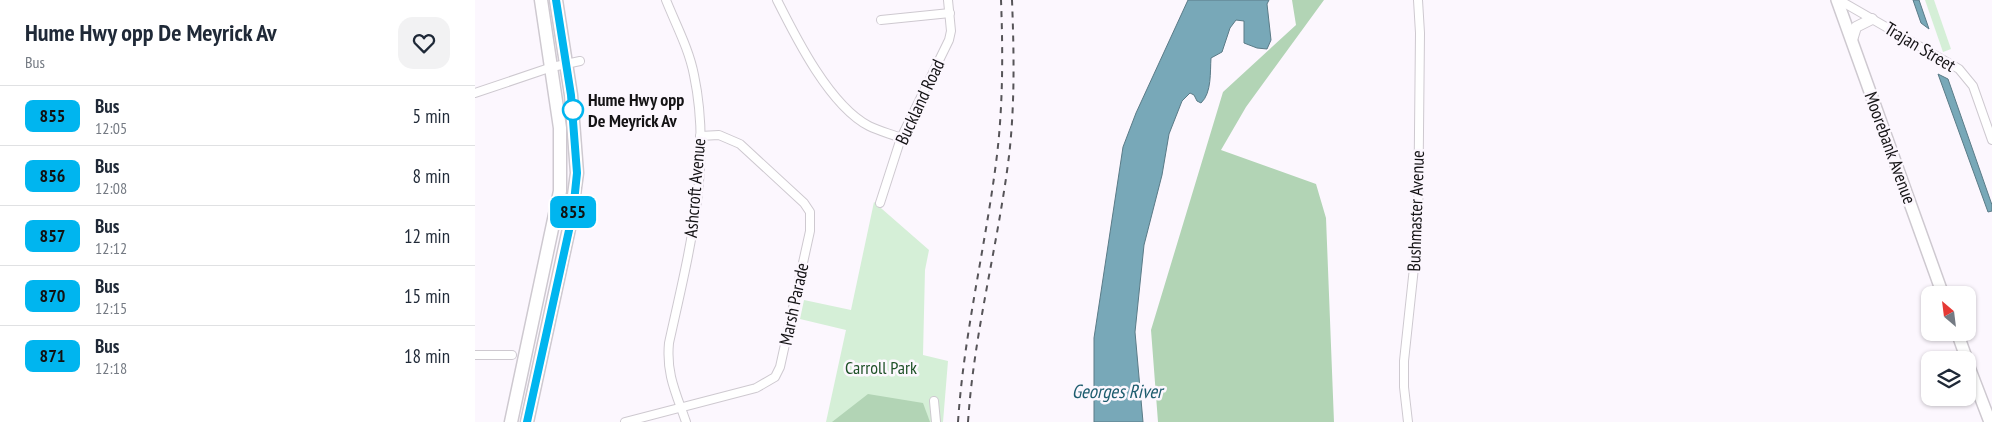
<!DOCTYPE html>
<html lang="en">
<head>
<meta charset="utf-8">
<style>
  :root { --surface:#fff; --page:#f2f2f3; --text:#1f2937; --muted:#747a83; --line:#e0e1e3 }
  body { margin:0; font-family:"PT Sans Narrow",sans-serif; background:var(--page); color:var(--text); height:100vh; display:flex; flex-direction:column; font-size:19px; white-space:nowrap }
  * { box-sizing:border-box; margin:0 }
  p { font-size:16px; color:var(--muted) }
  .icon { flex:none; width:28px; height:28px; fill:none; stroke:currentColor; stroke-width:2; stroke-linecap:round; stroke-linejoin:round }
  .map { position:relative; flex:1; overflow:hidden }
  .drawer { display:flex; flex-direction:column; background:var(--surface); width:475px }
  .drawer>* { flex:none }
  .badge { padding:0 10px; border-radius:8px; font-size:18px; line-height:32px }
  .needle { width:32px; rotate:332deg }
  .controls { position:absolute; left:1446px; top:286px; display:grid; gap:10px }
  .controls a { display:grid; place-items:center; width:55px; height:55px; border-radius:10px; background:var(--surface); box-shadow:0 1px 4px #0004; font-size:25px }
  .map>.badge { position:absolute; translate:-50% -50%; box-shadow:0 0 0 2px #fff }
  .round { display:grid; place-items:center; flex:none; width:52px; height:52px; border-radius:15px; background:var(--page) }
  .overview { display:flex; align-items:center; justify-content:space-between; height:85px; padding:0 25px }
  h1 { font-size:24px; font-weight:800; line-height:38px }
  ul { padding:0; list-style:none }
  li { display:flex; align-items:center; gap:15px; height:60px; padding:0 25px; border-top:1px solid var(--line) }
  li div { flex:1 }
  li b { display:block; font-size:19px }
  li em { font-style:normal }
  li .badge { min-width:55px; font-weight:700; text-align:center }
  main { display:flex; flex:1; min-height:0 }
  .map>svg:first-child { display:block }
  .green { fill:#d5efd7 }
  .forest { fill:#b2d4b5 }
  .water { fill:#78a8b8; stroke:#5a7b87 }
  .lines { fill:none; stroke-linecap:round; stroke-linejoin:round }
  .minor-casing { stroke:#cec9d0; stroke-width:10 }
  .tertiary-casing { stroke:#cec9d0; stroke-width:12 }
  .secondary-casing { stroke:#cec9d0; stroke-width:14 }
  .trunk-casing { stroke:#cec9d0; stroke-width:15 }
  .minor { stroke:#fff; stroke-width:8 }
  .tertiary { stroke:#fff; stroke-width:10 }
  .secondary { stroke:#fff; stroke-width:11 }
  .trunk { stroke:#fff; stroke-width:12 }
  .rail { stroke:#565458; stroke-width:2; stroke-dasharray:6 6; stroke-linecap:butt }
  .line-casing { stroke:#fff; stroke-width:11 }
  .line { stroke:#00b5ef; stroke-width:8 }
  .stop-dot { fill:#fff; stroke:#00b5ef; stroke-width:2.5 }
  .labels { text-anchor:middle; stroke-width:5; stroke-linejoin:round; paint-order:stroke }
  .street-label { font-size:18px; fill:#141315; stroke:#fcf7fe }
  .stop-label { font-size:18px; font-weight:bold; fill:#141315; stroke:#fcf7fe; text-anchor:start }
  .park-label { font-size:18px; fill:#1f5128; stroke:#fcf7fe }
  .water-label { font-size:19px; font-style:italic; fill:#1d5c6e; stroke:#fcf7fe }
</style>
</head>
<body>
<main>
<section class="drawer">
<div class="overview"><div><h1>Hume Hwy opp De Meyrick Av</h1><p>Bus</p></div><a class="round"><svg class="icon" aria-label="heart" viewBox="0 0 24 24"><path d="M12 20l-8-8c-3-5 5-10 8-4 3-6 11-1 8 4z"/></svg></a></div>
<ul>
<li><span class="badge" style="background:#00b5ef;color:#111">855</span><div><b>Bus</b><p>12:05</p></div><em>5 min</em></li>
<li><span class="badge" style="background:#00b5ef;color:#111">856</span><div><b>Bus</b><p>12:08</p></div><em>8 min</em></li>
<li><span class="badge" style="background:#00b5ef;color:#111">857</span><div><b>Bus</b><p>12:12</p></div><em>12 min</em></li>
<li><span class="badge" style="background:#00b5ef;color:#111">870</span><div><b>Bus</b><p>12:15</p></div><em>15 min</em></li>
<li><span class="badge" style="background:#00b5ef;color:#111">871</span><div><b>Bus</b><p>12:18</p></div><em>18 min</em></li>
</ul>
</section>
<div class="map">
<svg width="1517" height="422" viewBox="0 0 1517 422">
  <rect width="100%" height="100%" fill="#fcf7fe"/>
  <g class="green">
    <path d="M1450,0h9l17,49 -8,3z"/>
    <path d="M399,202l55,48 -4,20 -2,85 25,6 -5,61h-117l20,-92 -46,-11 4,-19 47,10z"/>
  </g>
  <g class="forest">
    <path d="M817,0h32l-78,107 -25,43 95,34 10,34 8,204h-176l-7,-92 72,-238 73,-67z"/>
    <path d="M393,394l55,9 7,19h-98z"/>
  </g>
  <g class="water">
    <path d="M713,0h81l-2,4 4,36 -4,9 -10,-1 -13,-5v-22l-8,-1 -6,8 -8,24 -11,6c-1,13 1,35 -10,45l-4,-2 -3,-6 -4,-2 -8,8 -13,33 -7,41 -18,70 -9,87 8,90h-49v-84l29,-191 13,-34z"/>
    <path d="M1438,0h6l10,29 -8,-6z"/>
    <path d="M1463,74l10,5 44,126v6l-4,1z"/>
  </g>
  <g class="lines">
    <g class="minor-casing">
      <g id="minor">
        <path d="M191,0c10,25 23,49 28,75 19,90 -6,181 -25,268 -3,31 7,50 17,79"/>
        <path d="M302,0c19,38 53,106 92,126 10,5 22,8 32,12"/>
        <path d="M1364,0l120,69 14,17 19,54"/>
        <path d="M406,20l69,-7"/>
        <path d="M0,93l77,-26 28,-6"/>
        <path d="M405,203l21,-65 48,-98 2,-9 -3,-31"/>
        <path d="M0,355h37"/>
        <path d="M459,401l2,21"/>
        <path d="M150,422l131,-34 19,-11 5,-10 30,-136v-19l-6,-9 -64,-59 -21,-9 -19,1"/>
        <path d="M933,422l-4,-35v-26l14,-131 2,-197 -2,-33"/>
      </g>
    </g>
    <g class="tertiary-casing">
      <path id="tertiary" d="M1377,40l4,-13 16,-8"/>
    </g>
    <g class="secondary-casing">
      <g id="secondary">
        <path d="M1362,0l106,295"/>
        <path d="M1482,332l10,28"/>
        <path d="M1492,362l23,60"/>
      </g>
    </g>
    <g class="trunk-casing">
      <g id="trunk">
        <path d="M36,422l49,-231v-63l-19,-128"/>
        <path d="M52,422l43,-198 7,-51 -6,-78 -15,-95"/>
      </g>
    </g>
    <use href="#minor" class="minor"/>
    <use href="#tertiary" class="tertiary"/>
    <use href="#secondary" class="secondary"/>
    <use href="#trunk" class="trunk"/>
    <g class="rail">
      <path d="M483,422c6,-90 28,-177 39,-267 6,-51 6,-103 4,-155"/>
      <path d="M493,422c6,-90 30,-177 41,-266 6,-52 5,-104 3,-156"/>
    </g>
  </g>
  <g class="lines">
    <g class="line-casing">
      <path id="line" d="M52,422l46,-210 4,-39 -6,-78 -15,-95"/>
    </g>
    <use href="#line" class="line"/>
  </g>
  <circle class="stop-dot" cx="98" cy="110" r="10"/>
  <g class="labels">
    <g class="street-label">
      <text transform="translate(1445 47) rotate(31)" y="6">Trajan Street</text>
      <text transform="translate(445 102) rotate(-65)" y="6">Buckland Road</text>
      <text transform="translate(1415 148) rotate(70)" y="6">Moorebank Avenue</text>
      <text transform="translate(220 188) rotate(-85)" y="6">Ashcroft Avenue</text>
      <text transform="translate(941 211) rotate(-88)" y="6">Bushmaster Avenue</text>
      <text transform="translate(319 304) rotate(-78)" y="6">Marsh Parade</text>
    </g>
    <g class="stop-label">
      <text x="113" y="106">Hume Hwy opp<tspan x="113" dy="21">De Meyrick Av</tspan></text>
    </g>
    <g class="park-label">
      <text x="406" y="374">Carroll Park</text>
    </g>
    <g class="water-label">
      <text x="642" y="398">Georges River</text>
    </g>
  </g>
</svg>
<div class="controls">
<a><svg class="needle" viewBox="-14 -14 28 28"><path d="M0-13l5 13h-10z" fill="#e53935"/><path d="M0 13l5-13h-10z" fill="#747a83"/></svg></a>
<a><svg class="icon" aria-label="layers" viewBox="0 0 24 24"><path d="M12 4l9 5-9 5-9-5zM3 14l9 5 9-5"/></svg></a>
</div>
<b class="badge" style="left:98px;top:212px;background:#00b5ef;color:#111">855</b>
</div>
</main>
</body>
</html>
